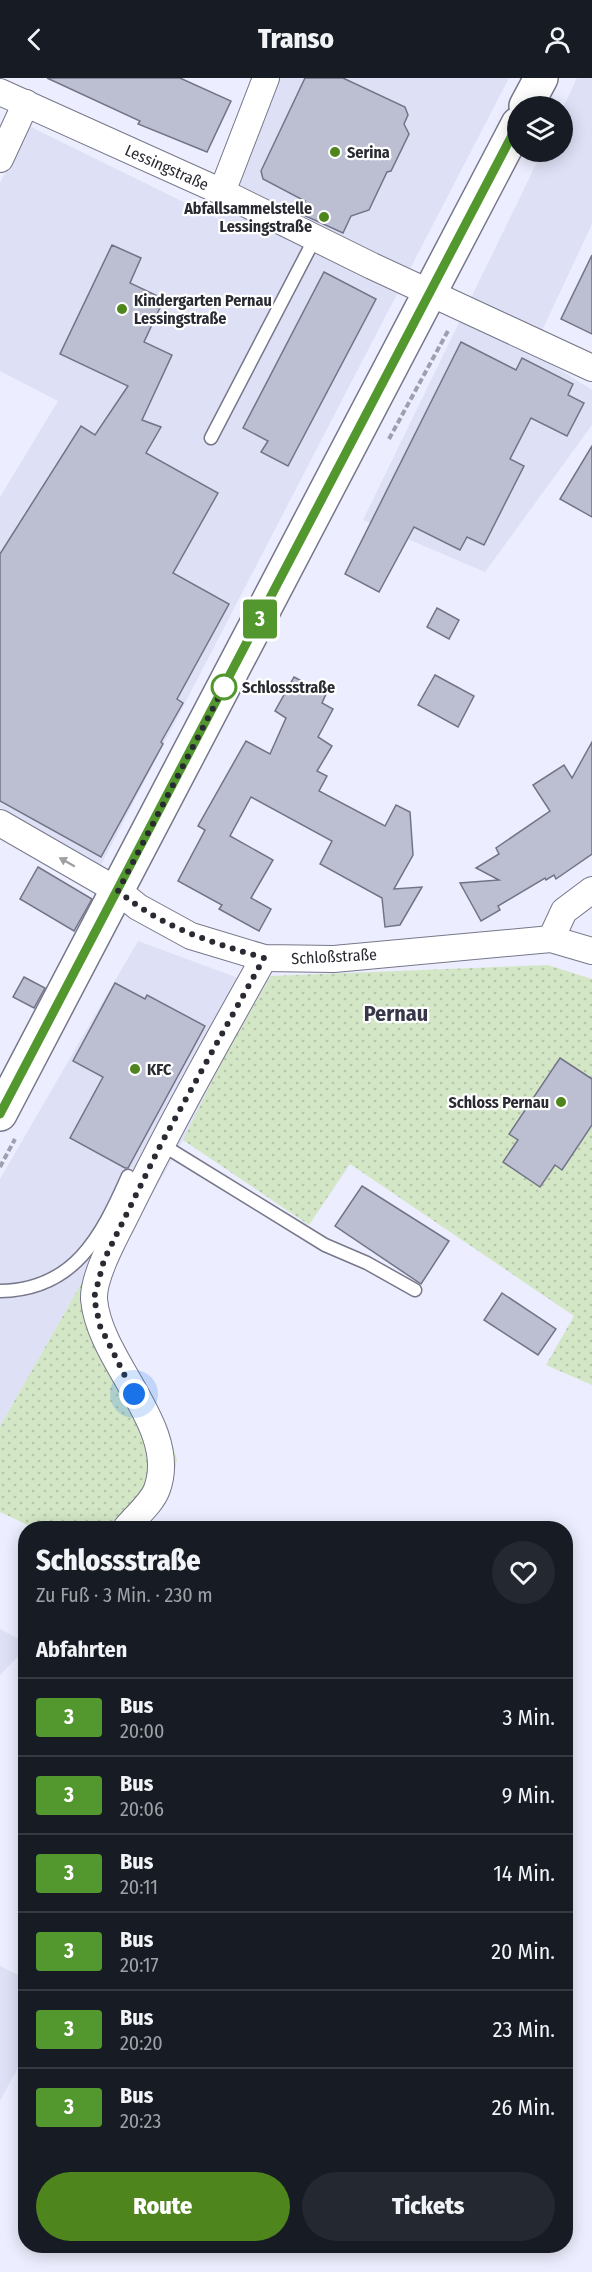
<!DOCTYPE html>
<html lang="de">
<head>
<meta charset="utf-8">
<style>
  :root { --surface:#171b24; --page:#242831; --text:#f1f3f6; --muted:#9ea1a6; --line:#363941; --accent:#4f851d }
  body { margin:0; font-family:"Fira Sans Condensed",sans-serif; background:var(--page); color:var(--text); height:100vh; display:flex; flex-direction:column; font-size:22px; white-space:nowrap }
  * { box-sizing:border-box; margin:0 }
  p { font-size:20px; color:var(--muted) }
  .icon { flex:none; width:33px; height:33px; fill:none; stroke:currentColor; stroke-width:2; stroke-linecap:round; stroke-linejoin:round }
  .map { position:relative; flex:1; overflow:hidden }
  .drawer { position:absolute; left:18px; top:1443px; width:555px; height:732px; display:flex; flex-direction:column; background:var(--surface); border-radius:24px; box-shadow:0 3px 15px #0003 }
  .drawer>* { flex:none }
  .badge { padding:0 12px; border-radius:4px; font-size:21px; line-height:39px }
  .buttons { position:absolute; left:507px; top:18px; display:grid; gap:12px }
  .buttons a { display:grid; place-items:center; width:66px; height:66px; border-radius:50%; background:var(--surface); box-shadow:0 3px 15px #0003; font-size:30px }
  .you { position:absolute; width:30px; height:30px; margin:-15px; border:4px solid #fff; border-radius:50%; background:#1a73e8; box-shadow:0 0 0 9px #1a73e833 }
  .map>.badge { position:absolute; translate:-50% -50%; box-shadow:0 0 0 3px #fff }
  h2 { padding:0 18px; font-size:22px; line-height:54px }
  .round { display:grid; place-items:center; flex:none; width:63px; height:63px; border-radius:32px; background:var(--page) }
  .overview { display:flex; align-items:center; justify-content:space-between; height:102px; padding:0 18px }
  h1 { font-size:28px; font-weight:800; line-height:45px }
  .action { display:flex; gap:12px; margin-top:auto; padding:12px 18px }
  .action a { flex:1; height:69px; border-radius:36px; background:var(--accent); color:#fff; font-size:24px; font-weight:800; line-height:69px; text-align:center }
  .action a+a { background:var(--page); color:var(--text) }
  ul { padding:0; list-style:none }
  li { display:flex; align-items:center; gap:18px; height:78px; padding:0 18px; border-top:2px solid var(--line) }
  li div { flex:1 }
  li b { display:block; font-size:22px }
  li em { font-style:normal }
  li .badge { min-width:66px; font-weight:700; text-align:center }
  header { display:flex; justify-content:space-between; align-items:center; height:78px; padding:0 18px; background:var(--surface); font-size:27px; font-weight:800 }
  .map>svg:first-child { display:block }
  .built { fill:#dee0f6 }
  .grass { fill:url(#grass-dots) }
  .building { fill:#bcbed2; stroke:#727486; stroke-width:1.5 }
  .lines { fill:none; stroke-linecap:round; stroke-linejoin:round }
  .service-casing { stroke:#76778a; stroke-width:15 }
  .minor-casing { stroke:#76778a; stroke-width:28 }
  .primary-casing { stroke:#76778a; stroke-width:36 }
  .path { stroke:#9fa0ad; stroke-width:4; stroke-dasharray:6 3; stroke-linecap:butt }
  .service { stroke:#fff; stroke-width:12 }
  .minor { stroke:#fff; stroke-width:26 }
  .primary { stroke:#fff; stroke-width:33 }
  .oneway { fill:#9f9fa3 }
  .line-casing { stroke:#fff; stroke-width:14 }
  .line { stroke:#52982f; stroke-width:9 }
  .walk { stroke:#292a32; stroke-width:6; stroke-dasharray:0 10.8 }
  .poi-dot { fill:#4f851d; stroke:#fff; stroke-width:2 }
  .stop-dot { fill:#fff; stroke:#52982f; stroke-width:3 }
  .labels { text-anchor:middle; stroke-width:4.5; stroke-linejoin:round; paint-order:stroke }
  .poi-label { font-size:16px; font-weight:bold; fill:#292a32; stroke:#fff; text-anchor:start }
  .street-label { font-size:16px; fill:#292a32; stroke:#fff }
  .stop-label { font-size:16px; font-weight:bold; fill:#292a32; stroke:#fff; text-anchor:start }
  .district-label { font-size:22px; font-weight:bold; fill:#353647; stroke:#fff }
</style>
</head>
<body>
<header><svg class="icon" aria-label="back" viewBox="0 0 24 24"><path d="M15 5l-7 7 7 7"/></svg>Transo<svg class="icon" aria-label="person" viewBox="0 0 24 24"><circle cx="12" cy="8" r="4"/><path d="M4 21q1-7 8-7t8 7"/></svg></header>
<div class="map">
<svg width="592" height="2194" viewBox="0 0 592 2194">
  <defs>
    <pattern id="grass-dots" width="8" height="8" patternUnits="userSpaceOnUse" patternTransform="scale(1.5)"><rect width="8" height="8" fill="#d3e7c6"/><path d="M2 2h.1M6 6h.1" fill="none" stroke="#b5c6ab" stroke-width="1.8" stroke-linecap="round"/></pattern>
  </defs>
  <rect width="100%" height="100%" fill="#ecedfe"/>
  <g class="built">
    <path d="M277,0h232l-408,787 -101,-57v-311l58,-96 -58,-30v-188l29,-57 189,93z"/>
    <path d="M577,0h15v146l-60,128 60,38v35l-107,147 -122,-52 179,-368h20l1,-44z"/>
    <path d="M138,863l100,37 33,-2 -47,81 -41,83 -73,129 -21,1 -89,156v-247z"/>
    <path d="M0,1551l26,14 -1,6 -25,26z"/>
    <path d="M0,1888l26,13 -1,75 -25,47z"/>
  </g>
  <g class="grass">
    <path d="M548,887l44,14v406l-46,-20 28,-49 -224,-152 -41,61 -126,-85 41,-83 47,-81z"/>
    <path d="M89,1192l15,28 17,50 49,89 7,23 -8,36 -28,32h-107l-34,-16v-86z"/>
  </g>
  <g class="building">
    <path d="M47,0h133l51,23 -24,51 -69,-28 2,-3z"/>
    <path d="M305,0h38l62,29 3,8 -4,9 5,10 -18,37 -4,1 -18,38 -18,6 -8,17 -44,-20 6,-12 -42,-22 -2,-8z"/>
    <path d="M112,167l29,13 -11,25 34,16 -20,43 28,13 -30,65 19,7 -15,26 72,40 -45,80 56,31 -52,95 6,4 -22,39 2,2 -62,113 -101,-56v-247l81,-128 14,9 33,-49 -68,-32z"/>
    <path d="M592,177v79l-31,-15z"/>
    <path d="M324,194l52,27 -88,167 -27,-14 7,-11 -25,-13z"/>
    <path d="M461,264l55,28 6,-12 51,26 -5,11 16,8 -17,33 -36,-18 -21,41 14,7 -40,79 -17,-8 -7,13 -46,-23 -35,65 -34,-18z"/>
    <path d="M592,368v71l-32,-18z"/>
    <path d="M437,530l22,12 -10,19 -22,-12z"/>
    <path d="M435,597l39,21 -16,31 -40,-22z"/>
    <path d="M294,599l32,17 -4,9 11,6 -15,28 14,9 -15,25 10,5 -8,15 66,35 11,-21 14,7 3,43 -19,34 28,-2 -22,38 -15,2 -3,-29 -62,-34 12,-23 -81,-44 -21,39 43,24 -22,38 20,11 -12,22 -40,-22 3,-4 -44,-24 27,-51 -7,-4 48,-85 24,13 16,-36 -11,-7z"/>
    <path d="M592,664v112l-36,25 -2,-4 -8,5 -1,-2 -47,28 2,4 -19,11 -21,-38 39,-3 -23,-12 23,-14 -3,-6 54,-37 -17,-26 31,-20 8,13z"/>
    <path d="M38,789l54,32 -18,32 -54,-32z"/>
    <path d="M24,899l21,11 -11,20 -21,-11z"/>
    <path d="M115,905l30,16 2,-4 58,31 -77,142h-3l-55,-30 33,-61 -30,-16z"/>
    <path d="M560,980l32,21v46l-30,45 -7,-5 -15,22 -37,-25 15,-22 -9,-6z"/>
    <path d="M362,1108l87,55 -28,43 -86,-58z"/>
    <path d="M502,1215l54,36 -18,26 -54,-35z"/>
  </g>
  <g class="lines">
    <g class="service-casing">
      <g id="service">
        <path d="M211,360l104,-200"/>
        <path d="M161,1066l164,101 42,18 48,27"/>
        <path d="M0,1213c74,-1 101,-54 128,-115"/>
      </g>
    </g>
    <g class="minor-casing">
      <g id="minor">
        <path d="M0,14l222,100 150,74 220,102"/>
        <path d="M0,81l26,-56"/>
        <path d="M222,114l44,-114"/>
        <path d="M0,745l118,68 20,16 53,29 73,22 70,1 217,-20 41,12"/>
        <path d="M551,861l13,-28 28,-21"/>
        <path d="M126,1450c9,-11 26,-25 31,-39 23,-62 -58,-127 -63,-190 -1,-25 25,-69 36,-92 42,-85 88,-167 134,-249"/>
      </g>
    </g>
    <g class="primary-casing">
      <g id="primary">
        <path d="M526,28l15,-28"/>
        <path d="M0,1036l518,-990"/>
      </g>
    </g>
    <g class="path">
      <path d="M389,361l60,-110"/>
      <path d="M0,1089l15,-28"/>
    </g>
    <use href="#service" class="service"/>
    <use href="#minor" class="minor"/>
    <use href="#primary" class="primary"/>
  </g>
  <defs><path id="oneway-solid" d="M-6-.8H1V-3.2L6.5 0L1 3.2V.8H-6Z" transform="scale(1.5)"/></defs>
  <use class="oneway" href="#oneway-solid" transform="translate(67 784) rotate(-150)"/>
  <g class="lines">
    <g class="line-casing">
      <path id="line" d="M0,1036l518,-990"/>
    </g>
    <use href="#line" class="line"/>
    <path class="walk" d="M134,1316l-34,-68 -6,-28 10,-38 57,-116 103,-186c-54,-16 -101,-30 -146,-67l106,-204"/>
  </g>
  <g class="poi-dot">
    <circle cx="335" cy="74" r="6"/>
    <circle cx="324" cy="139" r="6"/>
    <circle cx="122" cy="231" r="6"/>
    <circle cx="135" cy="991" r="6"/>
    <circle cx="561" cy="1024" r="6"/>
  </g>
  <circle class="stop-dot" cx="224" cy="609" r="12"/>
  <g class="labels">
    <g class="poi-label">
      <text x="347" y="80">Serina</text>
      <text x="312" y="136" text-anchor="end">Abfallsammelstelle<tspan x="312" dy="18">Lessingstraße</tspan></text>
      <text x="134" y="228">Kindergarten Pernau<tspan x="134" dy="18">Lessingstraße</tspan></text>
      <text x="147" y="997">KFC</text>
      <text x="549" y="1030" text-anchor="end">Schloss Pernau</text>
    </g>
    <g class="street-label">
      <text transform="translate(167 89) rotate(24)" y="6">Lessingstraße</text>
      <text transform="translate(334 878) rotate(-3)" y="6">Schloßstraße</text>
    </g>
    <g class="stop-label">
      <text x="242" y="615">Schlossstraße</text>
    </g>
    <g class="district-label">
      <text x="396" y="943">Pernau</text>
    </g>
  </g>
</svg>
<div class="buttons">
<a><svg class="icon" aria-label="layers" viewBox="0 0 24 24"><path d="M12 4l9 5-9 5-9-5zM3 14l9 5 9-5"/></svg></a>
</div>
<div class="you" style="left:134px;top:1316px"></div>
<b class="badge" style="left:260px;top:541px;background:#52982f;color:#fff">3</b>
<section class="drawer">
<div class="overview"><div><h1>Schlossstraße</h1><p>Zu Fuß · 3 Min. · 230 m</p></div><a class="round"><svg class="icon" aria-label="heart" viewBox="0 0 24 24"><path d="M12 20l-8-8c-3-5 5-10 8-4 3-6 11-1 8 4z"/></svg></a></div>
<h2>Abfahrten</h2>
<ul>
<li><span class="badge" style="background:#52982f;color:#fff">3</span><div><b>Bus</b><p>20:00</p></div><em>3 Min.</em></li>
<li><span class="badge" style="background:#52982f;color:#fff">3</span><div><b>Bus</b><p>20:06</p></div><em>9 Min.</em></li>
<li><span class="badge" style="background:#52982f;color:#fff">3</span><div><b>Bus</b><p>20:11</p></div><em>14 Min.</em></li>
<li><span class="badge" style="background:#52982f;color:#fff">3</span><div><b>Bus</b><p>20:17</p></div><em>20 Min.</em></li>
<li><span class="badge" style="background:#52982f;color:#fff">3</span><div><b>Bus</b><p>20:20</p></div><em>23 Min.</em></li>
<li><span class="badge" style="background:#52982f;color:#fff">3</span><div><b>Bus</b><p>20:23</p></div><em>26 Min.</em></li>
</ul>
<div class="action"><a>Route</a><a>Tickets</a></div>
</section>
</div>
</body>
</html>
